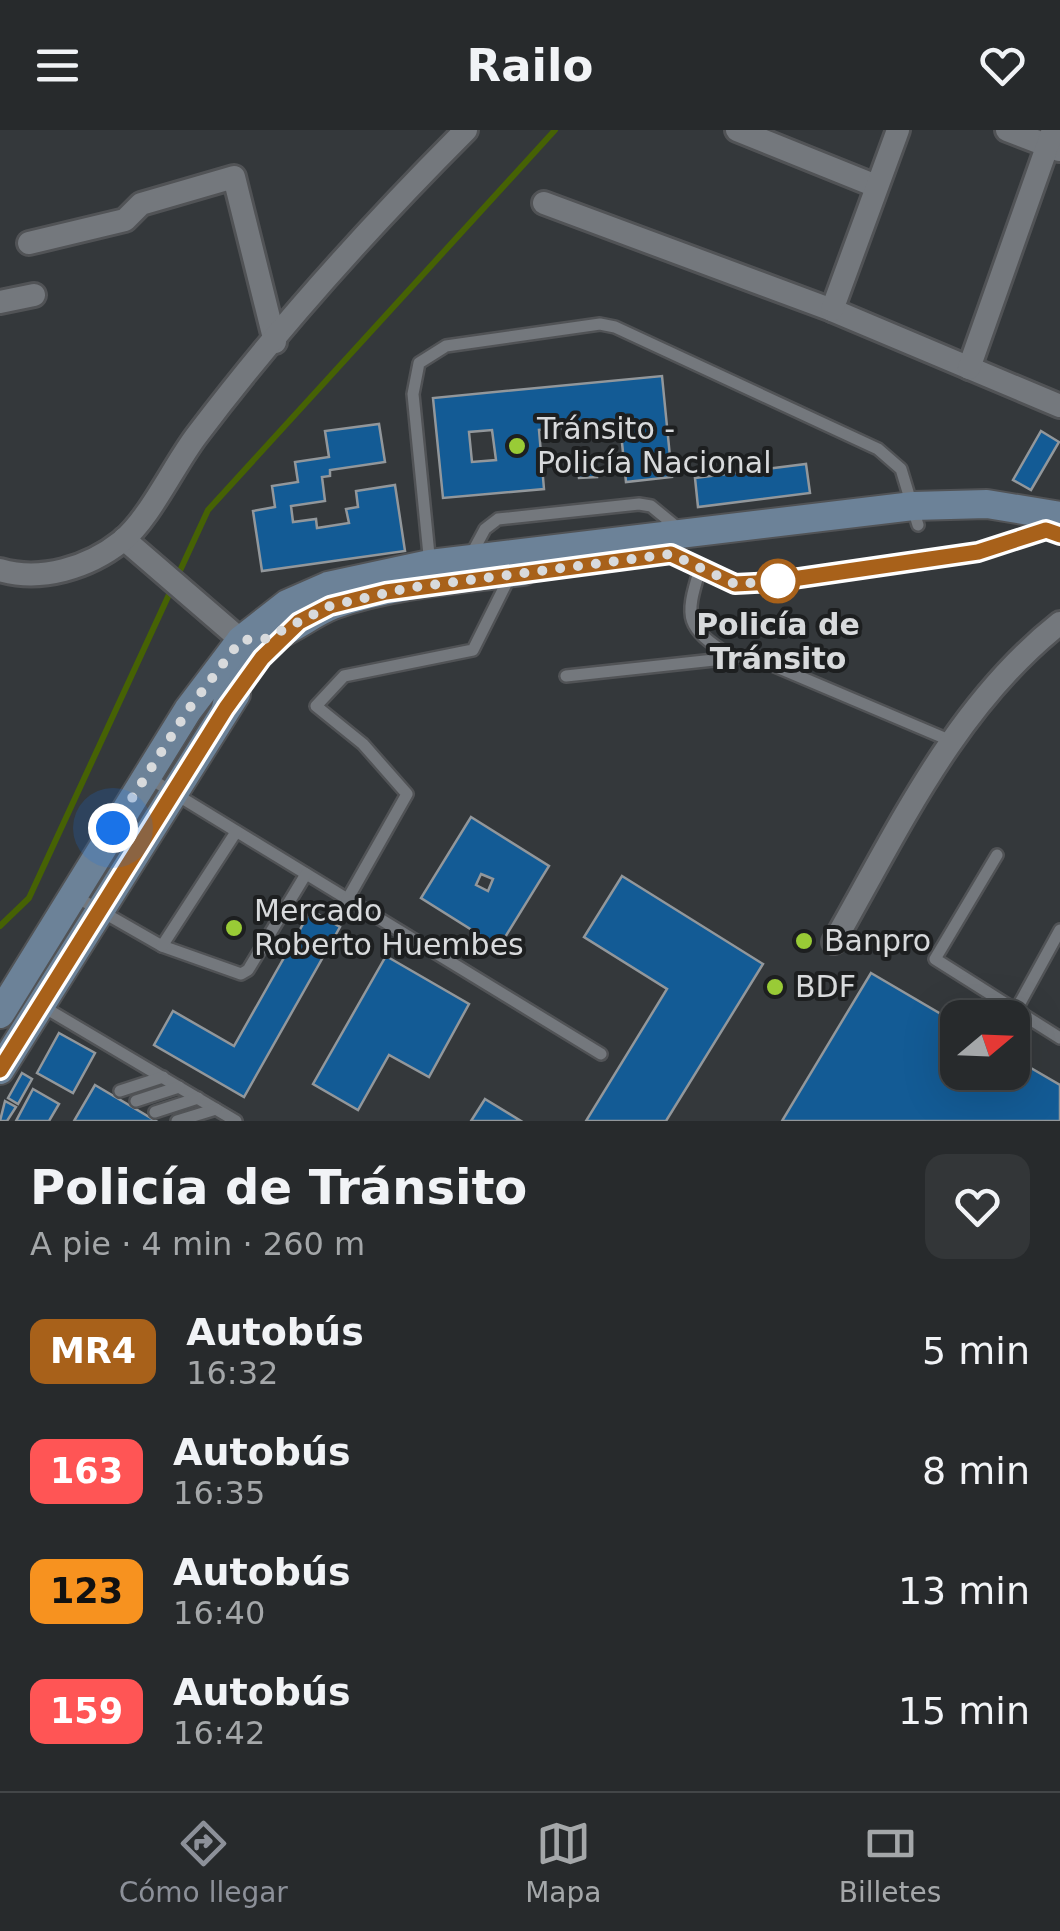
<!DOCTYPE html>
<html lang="es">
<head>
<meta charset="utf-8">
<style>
  :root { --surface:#272a2c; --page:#333638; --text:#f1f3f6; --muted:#a4a7a9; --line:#434648; --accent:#8c9099 }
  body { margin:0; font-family:"DejaVu Sans",sans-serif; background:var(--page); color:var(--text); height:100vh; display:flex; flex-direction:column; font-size:38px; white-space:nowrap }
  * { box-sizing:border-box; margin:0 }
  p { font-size:32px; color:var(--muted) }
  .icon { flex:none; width:55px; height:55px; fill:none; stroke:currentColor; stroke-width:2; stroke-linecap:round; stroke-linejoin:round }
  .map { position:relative; height:991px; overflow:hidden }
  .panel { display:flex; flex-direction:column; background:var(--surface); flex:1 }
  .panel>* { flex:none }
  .badge { padding:0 20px; border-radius:15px; font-size:35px; line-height:65px }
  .needle { width:65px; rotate:71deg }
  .fabs { position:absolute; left:940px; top:870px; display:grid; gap:20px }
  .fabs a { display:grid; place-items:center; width:90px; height:90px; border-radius:20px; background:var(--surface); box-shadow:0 10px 40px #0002,0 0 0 2px var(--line); font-size:50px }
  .you { position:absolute; width:50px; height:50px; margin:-25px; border:8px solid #fff; border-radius:50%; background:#1a73e8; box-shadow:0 0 0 15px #1a73e833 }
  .map>.badge { position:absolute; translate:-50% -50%; box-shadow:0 0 0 5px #fff }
  .round { display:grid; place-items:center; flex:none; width:105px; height:105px; border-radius:20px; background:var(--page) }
  .head { display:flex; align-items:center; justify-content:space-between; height:170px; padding:0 30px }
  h1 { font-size:48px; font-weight:700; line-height:75px }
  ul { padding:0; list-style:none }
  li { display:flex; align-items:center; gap:30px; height:120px; padding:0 30px }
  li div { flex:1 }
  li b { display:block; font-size:38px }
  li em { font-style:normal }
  li .badge { min-width:110px; font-weight:700; text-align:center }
  header { display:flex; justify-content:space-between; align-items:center; height:130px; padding:0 30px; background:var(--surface); font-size:45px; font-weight:700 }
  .tab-bar { display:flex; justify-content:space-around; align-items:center; height:140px; border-top:2px solid var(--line); background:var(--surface); font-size:28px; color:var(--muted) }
  .tab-bar a { display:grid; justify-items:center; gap:5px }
  .tab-bar .selected { color:var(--accent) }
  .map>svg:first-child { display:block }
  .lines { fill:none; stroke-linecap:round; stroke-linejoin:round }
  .stream { stroke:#466204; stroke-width:6 }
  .building { fill:#135b95; stroke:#92979b; stroke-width:2.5; fill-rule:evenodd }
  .service-casing { stroke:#515356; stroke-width:16 }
  .minor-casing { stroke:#515356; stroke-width:28 }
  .secondary-casing { stroke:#515356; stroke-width:32 }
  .service { stroke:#74787d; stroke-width:11 }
  .minor { stroke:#74787d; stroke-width:22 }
  .secondary { stroke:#6c8298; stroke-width:28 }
  .line-casing { stroke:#fff; stroke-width:22 }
  .line { stroke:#a8611a; stroke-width:15 }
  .walk { stroke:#d8dadc; stroke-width:10; stroke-dasharray:0 18 }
  .poi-dot { fill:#99cb36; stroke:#1d1f20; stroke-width:4 }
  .stop-dot { fill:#fff; stroke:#a8611a; stroke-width:5 }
  .labels { text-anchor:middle; stroke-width:8; stroke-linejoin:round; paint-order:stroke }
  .poi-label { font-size:30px; fill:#d8dadc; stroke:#1d1f20; text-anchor:start }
  .stop-label { font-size:30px; font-weight:bold; fill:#d8dadc; stroke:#1d1f20 }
</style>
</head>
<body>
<header><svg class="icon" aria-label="menu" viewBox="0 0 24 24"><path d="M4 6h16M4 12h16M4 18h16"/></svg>Railo<svg class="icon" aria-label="heart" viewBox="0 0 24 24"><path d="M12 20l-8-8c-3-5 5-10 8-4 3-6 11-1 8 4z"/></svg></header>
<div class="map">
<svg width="1060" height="991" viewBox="0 0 1060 991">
  <rect width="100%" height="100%" fill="#34383b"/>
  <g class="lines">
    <path class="stream" d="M0,796l29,-28 179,-388 347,-380"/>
  </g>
  <g class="building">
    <path d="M662,246l10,101 -46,5 -6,-59 -81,7 5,59 -101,9 -10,-100zM492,300l4,30 -24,2 -3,-30z"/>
    <path d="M379,294l6,38 -55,8v6l-8,1 3,24 -34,5 2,16 23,-3 1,9 32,-5 -3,-14 12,-2 -2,-16 39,-6 10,66 -143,20 -9,-60 22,-4 -3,-21 26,-4 -3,-20 34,-5 -4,-26z"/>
    <path d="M1041,301l18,11 -28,48 -18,-10z"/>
    <path d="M595,328l2,19 -18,1 -2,-19z"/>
    <path d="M806,334l4,29 -112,14 -3,-29z"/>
    <path d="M471,687l78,49 -50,81 -78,-49zM481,744l12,5 -5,12 -12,-6z"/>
    <path d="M622,746l141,88 -97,157h-80l81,-132 -83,-52z"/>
    <path d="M311,780l29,17 -96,170 -90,-52 19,-34 61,35z"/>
    <path d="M386,826l83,48 -40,73 -40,-22 -31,55 -45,-26z"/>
    <path d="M871,843l87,51v48h54v-15l48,28v36h-278z"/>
    <path d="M59,903l36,20 -22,40 -36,-20z"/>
    <path d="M22,943l10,6 -14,25 -10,-6z"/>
    <path d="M95,955l61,36h-82z"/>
    <path d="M33,959l26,15 -10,17h-33z"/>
    <path d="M485,969l36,22h-50z"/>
    <path d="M5,971l11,6 -9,14h-7z"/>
  </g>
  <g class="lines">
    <g class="service-casing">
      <g id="service">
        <path d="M671,424l64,30 37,-2 207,-29 67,-23"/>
        <path d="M471,425l14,-26 13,-10 141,-15 12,2 28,23"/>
        <path d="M430,435l-17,-171 6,-31 27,-17 154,-22 15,3 263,122 23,20 17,56"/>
        <path d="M700,439c-16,51 -14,58 30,87"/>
        <path d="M566,546l185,-20 198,84"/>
        <path d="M146,646l455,278"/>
        <path d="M997,725l-62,104 125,79"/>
        <path d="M73,765l89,51 79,28 7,-4 58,-96"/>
        <path d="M347,770l60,-106 -44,-50 -47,-38 28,-30 129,-26 38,-76"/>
        <path d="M162,816l74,-114"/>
        <path d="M42,876l194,115"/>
        <path d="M1015,882l45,-82"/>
        <path d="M120,961l43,-14"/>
        <path d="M136,971l43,-14"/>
        <path d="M155,982l43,-14"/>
        <path d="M177,991l39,-12"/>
      </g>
    </g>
    <g class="minor-casing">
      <g id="minor">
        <path d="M737,0l139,56"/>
        <path d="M1007,0l52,20"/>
        <path d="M544,73l288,107 228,96"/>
        <path d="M29,113l96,-23 16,-16 93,-27 41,165"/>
        <path d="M0,172l34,-7"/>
        <path d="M832,180l66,-180"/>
        <path d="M969,238l84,-238"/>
        <path d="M124,409l117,101"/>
        <path d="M0,440c41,12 88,-2 122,-29 28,-23 52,-76 75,-106 81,-107 174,-210 269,-305"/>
        <path d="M834,812c65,-114 121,-236 226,-319"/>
      </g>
    </g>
    <g class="secondary-casing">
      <g id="secondary">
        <path d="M226,578l15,-68c32,8 63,-24 92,-35 59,-21 127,-26 190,-34"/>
        <path d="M0,884l188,-304 53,-70 46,-36 41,-18 102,-22 483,-58 74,-2 73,12"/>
        <path d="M0,940l236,-376"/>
      </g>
    </g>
    <use href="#service" class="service"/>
    <use href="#minor" class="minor"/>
    <use href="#secondary" class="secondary"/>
  </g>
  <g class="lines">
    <g class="line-casing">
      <path id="line" d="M0,940l226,-362 36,-50 37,-36 31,-16 56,-14 285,-38 64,30 37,-2 206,-30 68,-22 14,5"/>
    </g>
    <use href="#line" class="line"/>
    <path class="walk" d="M113,698l75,-118 53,-70 24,-1 65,-33 78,-18 263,-34 64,30 43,-3"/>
  </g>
  <g class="poi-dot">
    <circle cx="517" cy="316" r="10"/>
    <circle cx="234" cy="798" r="10"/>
    <circle cx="804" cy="811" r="10"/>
    <circle cx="775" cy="857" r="10"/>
  </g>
  <circle class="stop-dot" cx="778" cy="451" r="20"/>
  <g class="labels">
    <g class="poi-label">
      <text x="537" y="309">Tránsito -<tspan x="537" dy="34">Policía Nacional</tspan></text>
      <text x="254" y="791">Mercado<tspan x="254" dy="34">Roberto Huembes</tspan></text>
      <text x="824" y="821">Banpro</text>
      <text x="795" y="867">BDF</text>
    </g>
    <g class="stop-label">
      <text x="778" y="505">Policía de<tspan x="778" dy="34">Tránsito</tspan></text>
    </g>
  </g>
</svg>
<div class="fabs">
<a><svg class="needle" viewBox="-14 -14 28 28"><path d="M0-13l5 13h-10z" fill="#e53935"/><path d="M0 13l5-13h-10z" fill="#a4a7a9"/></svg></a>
</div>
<div class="you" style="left:113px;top:698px"></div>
</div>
<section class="panel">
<div class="head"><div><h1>Policía de Tránsito</h1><p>A pie · 4 min · 260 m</p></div><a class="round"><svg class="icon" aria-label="heart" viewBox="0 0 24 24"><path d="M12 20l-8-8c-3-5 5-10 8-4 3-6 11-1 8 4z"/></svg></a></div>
<ul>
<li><span class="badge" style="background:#a8611a;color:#fff">MR4</span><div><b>Autobús</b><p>16:32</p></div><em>5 min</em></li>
<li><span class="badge" style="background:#f55;color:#fff">163</span><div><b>Autobús</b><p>16:35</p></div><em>8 min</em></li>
<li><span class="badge" style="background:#f7921f;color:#111">123</span><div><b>Autobús</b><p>16:40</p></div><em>13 min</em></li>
<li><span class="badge" style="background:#f55;color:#fff">159</span><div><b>Autobús</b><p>16:42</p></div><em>15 min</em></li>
</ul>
</section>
<nav class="tab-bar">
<a class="selected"><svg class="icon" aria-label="directions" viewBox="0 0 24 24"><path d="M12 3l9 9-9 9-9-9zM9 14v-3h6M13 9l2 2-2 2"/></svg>Cómo llegar</a>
<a><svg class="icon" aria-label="map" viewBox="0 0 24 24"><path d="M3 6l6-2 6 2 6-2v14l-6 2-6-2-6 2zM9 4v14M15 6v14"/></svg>Mapa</a>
<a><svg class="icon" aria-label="tickets" viewBox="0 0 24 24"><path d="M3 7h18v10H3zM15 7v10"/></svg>Billetes</a>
</nav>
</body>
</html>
